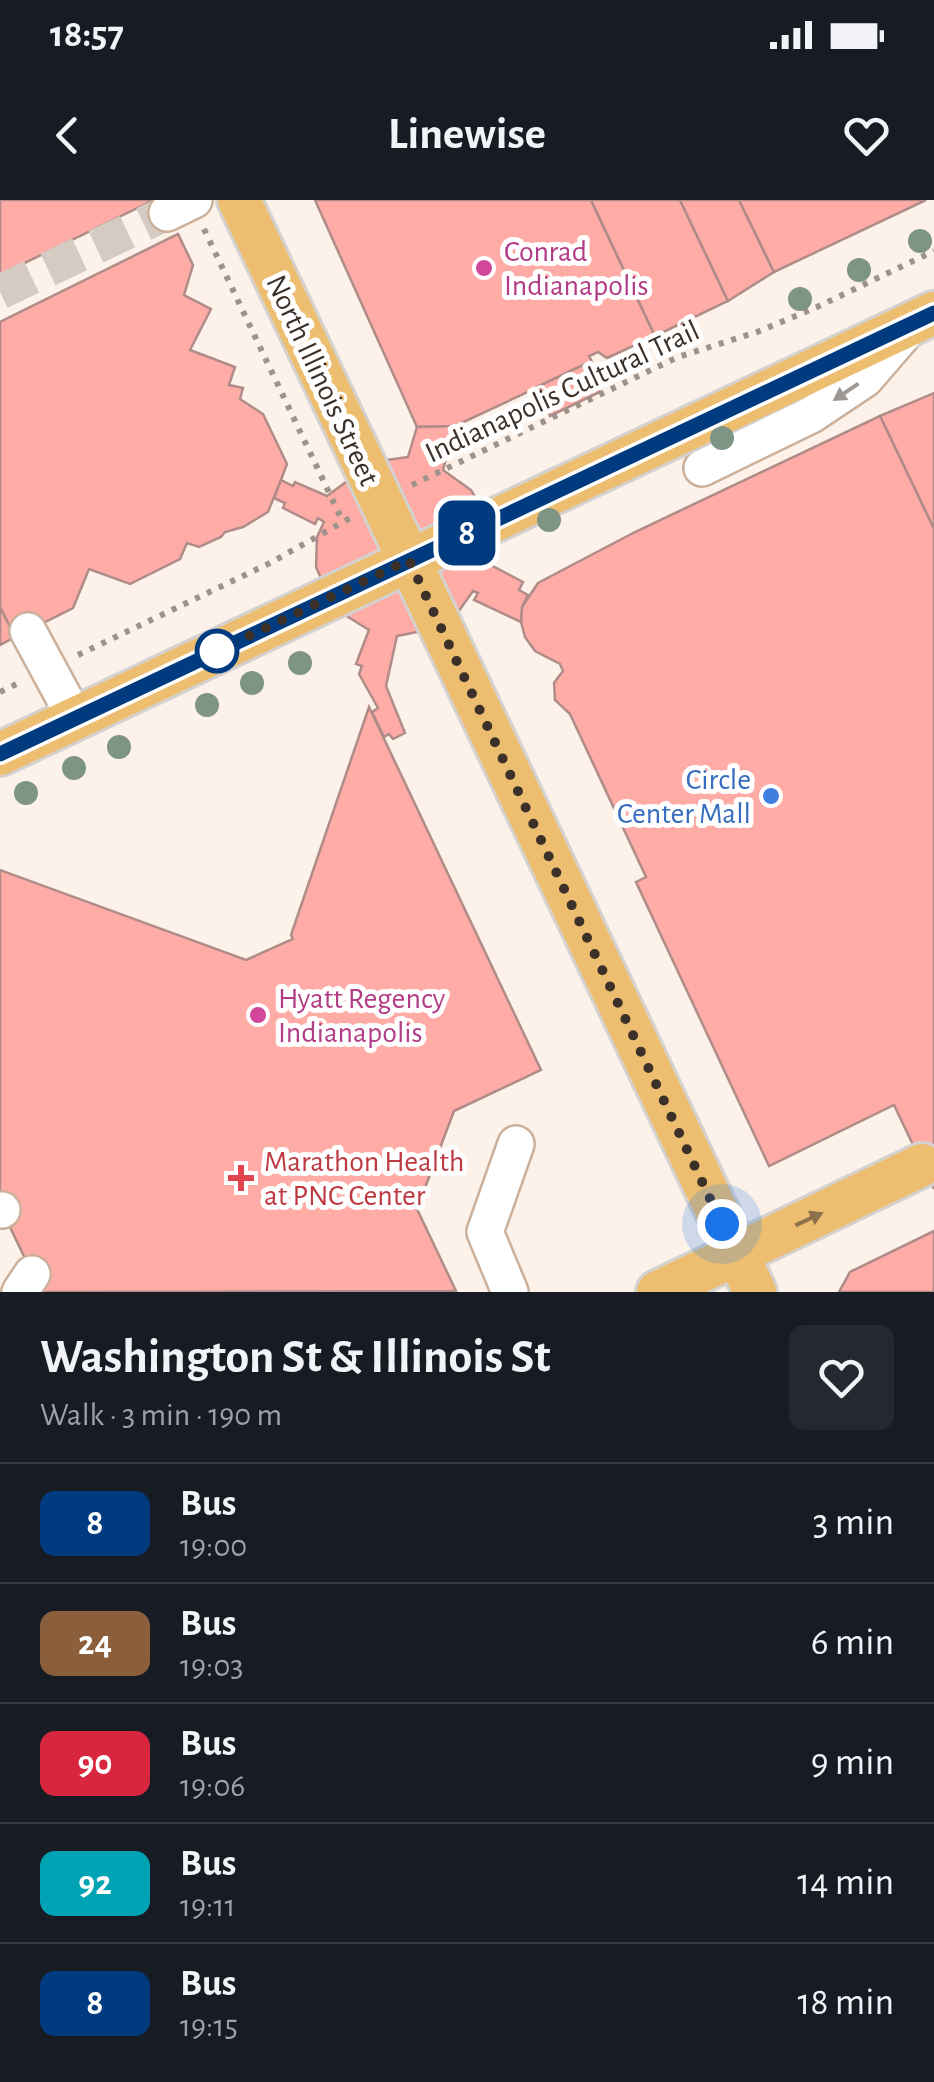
<!DOCTYPE html>
<html lang="en">
<head>
<meta charset="utf-8">
<style>
  :root { --surface:#171b24; --page:#242831; --text:#f1f3f6; --muted:#9ea1a6; --line:#363941 }
  body { margin:0; font-family:"Alegreya Sans",sans-serif; background:var(--page); color:var(--text); height:100vh; display:flex; flex-direction:column; font-size:38px; white-space:nowrap }
  * { box-sizing:border-box; margin:0 }
  p { font-size:32px; color:var(--muted) }
  .icon { flex:none; width:55px; height:55px; fill:none; stroke:currentColor; stroke-width:2; stroke-linecap:round; stroke-linejoin:round }
  .map { position:relative; height:1092px; overflow:hidden }
  .panel { display:flex; flex-direction:column; background:var(--surface); flex:1 }
  .panel>* { flex:none }
  .badge { padding:0 20px; border-radius:15px; font-size:35px; line-height:65px }
  .you { position:absolute; width:50px; height:50px; margin:-25px; border:8px solid #fff; border-radius:50%; background:#1a73e8; box-shadow:0 0 0 15px #1a73e833 }
  .map>.badge { position:absolute; translate:-50% -50%; box-shadow:0 0 0 5px #fff }
  .round { display:grid; place-items:center; flex:none; width:105px; height:105px; border-radius:15px; background:var(--page) }
  .overview { display:flex; align-items:center; justify-content:space-between; height:170px; padding:0 40px }
  h1 { font-size:48px; font-weight:700; line-height:75px }
  ul { padding:0; list-style:none }
  li { display:flex; align-items:center; gap:30px; height:120px; padding:0 40px; border-top:2px solid var(--line) }
  li div { flex:1 }
  li b { display:block; font-size:38px }
  li em { font-style:normal }
  li .badge { min-width:110px; font-weight:700; text-align:center }
  .status { display:flex; justify-content:space-between; align-items:center; height:70px; padding:0 50px; background:var(--surface); direction:ltr }
  .status svg { height:28px; fill:currentColor }
  header { display:flex; justify-content:space-between; align-items:center; height:130px; padding:0 40px; background:var(--surface); font-size:45px; font-weight:700 }
  .map>svg:first-child { display:block }
  .building { fill:#feaca5; stroke:#af8c89; stroke-width:2.5 }
  .lines { fill:none; stroke-linecap:round; stroke-linejoin:round }
  .minor-tunnel { stroke:#d6cbc3; stroke-width:35; stroke-dasharray:35 18; stroke-linecap:butt }
  .minor-casing { stroke:#cbb09b; stroke-width:40 }
  .major-casing { stroke:#d4d2d0; stroke-width:48 }
  .path { stroke:#9e938b; stroke-width:6; stroke-dasharray:5 8; stroke-linecap:butt }
  .minor { stroke:#fff; stroke-width:35 }
  .major { stroke:#eebe70; stroke-width:42 }
  .tree { fill:#7e9485 }
  .oneway { fill:#9e9894 }
  .oneway2 { fill:#8c7049 }
  .line-casing { stroke:#fff; stroke-width:22 }
  .line { stroke:#003b80; stroke-width:15 }
  .walk { stroke:#3c3129; stroke-width:10; stroke-dasharray:0 18 }
  .hotel-dot { fill:#d1479c; stroke:#fff; stroke-width:4 }
  .stop-dot { fill:#fff; stroke:#003b80; stroke-width:5 }
  .shop-dot { fill:#3f7fe0; stroke:#fff; stroke-width:4 }
  .health-dot { fill:#e0444e; stroke:#fff; stroke-width:4 }
  .labels { text-anchor:middle; stroke-width:10; stroke-linejoin:round; paint-order:stroke }
  .hotel-label { font-size:30px; fill:#b23c85; stroke:#fff; text-anchor:start }
  .street-label { font-size:30px; fill:#3c3129; stroke:#fff }
  .shop-label { font-size:30px; fill:#366cbe; stroke:#fff; text-anchor:end }
  .health-label { font-size:30px; fill:#be3a42; stroke:#fff; text-anchor:start }
</style>
</head>
<body>
<div class="status"><b>18:57</b><svg viewBox="0 0 49 12"><path d="M0 12V9h3v3zM5 12V6h3v6zM10 12V3h3v9zM15 12V0h3v12zM26 1h20v11H26zM47 4h2v5h-2z"/></svg></div>
<header><svg class="icon" aria-label="back" viewBox="0 0 24 24"><path d="M15 5l-7 7 7 7"/></svg>Linewise<svg class="icon" aria-label="heart" viewBox="0 0 24 24"><path d="M12 20l-8-8c-3-5 5-10 8-4 3-6 11-1 8 4z"/></svg></header>
<div class="map">
<svg width="934" height="1092" viewBox="0 0 934 1092">
  <rect width="100%" height="100%" fill="#fdf2e9"/>
  <g class="building">
    <path d="M0,0h154l-154,75z"/>
    <path d="M315,0h276l64,136 -48,22 -9,-6 -9,4 3,6 -137,64 -38,1z"/>
    <path d="M591,0h89l48,101 -73,35z"/>
    <path d="M680,0h59l35,72 -46,29z"/>
    <path d="M739,0h187l-152,72z"/>
    <path d="M178,34l15,31 -9,30 27,14 -21,41 45,17 -6,18 14,3 -3,11 23,15 24,50 -6,16 -13,32 -25,15 -18,5 -4,5 -22,10 -12,-4 -7,16 -50,25 -41,-15 -16,39 -58,29 -15,-30v-285z"/>
    <path d="M585,164l15,28 -50,24 -11,-30z"/>
    <path d="M934,193v136l-54,-113z"/>
    <path d="M880,216l54,113v660l-40,-84 -125,61 -133,-284 10,-5 -76,-163 -15,-14 -1,-17 9,-12 -3,-7 -25,-13 -10,-14 -4,-15 1,-15 16,-24 97,-51z"/>
    <path d="M455,226l-12,44 28,20 12,20 6,30 -2,23 36,19 -4,8 9,5 -6,12 -1,15 -47,-22 4,-7 -5,-2 -17,24 -34,16 -25,5 -11,50 19,47 -12,6 -4,-5 -5,3 -12,-25 6,-4 -19,-34 3,-8 -6,-2 13,-34 -24,-15 -14,-14 -15,-34 1,-30 7,-15 -6,-4 -3,6 -32,-16 2,-5 -11,-5 7,-18 12,6 2,-4 32,14 46,-34 35,-5 9,-30z"/>
    <path d="M0,407l15,30 -15,8z"/>
    <path d="M369,507l172,363 -87,41 -37,98 39,82 -415,1 -41,-86v-336l246,90 47,-21 -2,-4z"/>
    <path d="M934,1031v61h-95l11,-20z"/>
  </g>
  <g class="lines">
    <path class="minor-tunnel" d="M0,92l167,-79"/>
    <g class="minor-casing">
      <g id="minor">
        <path d="M167,13l27,-13"/>
        <path d="M702,268l109,-53 54,-36 45,-52"/>
        <path d="M28,431l47,87"/>
        <path d="M0,1010h2"/>
        <path d="M20,1092l12,-18"/>
        <path d="M510,1092l-25,-60 31,-88"/>
      </g>
    </g>
    <g class="major-casing">
      <g id="major">
        <path d="M239,0l516,1092"/>
        <path d="M0,554l934,-441"/>
        <path d="M658,1092l264,-127"/>
      </g>
    </g>
    <g class="path">
      <path d="M204,29l139,293"/>
      <path d="M412,285l266,-128 79,-25 60,-25 117,-56"/>
      <path d="M78,455l192,-92 82,-46"/>
      <path d="M0,492l21,-10"/>
    </g>
    <use href="#minor" class="minor"/>
    <use href="#major" class="major"/>
  </g>
  <g class="tree">
    <circle cx="920" cy="41" r="12"/>
    <circle cx="859" cy="70" r="12"/>
    <circle cx="800" cy="99" r="12"/>
    <circle cx="722" cy="238" r="12"/>
    <circle cx="549" cy="320" r="12"/>
    <circle cx="300" cy="463" r="12"/>
    <circle cx="252" cy="483" r="12"/>
    <circle cx="207" cy="505" r="12"/>
    <circle cx="119" cy="547" r="12"/>
    <circle cx="74" cy="568" r="12"/>
    <circle cx="26" cy="593" r="12"/>
  </g>
  <defs><path id="oneway-solid" d="M-6-.8H1V-3.2L6.5 0L1 3.2V.8H-6Z" transform="scale(2.5)"/></defs>
  <use class="oneway" href="#oneway-solid" transform="translate(846 192) rotate(146)"/>
  <use class="oneway2" href="#oneway-solid" transform="translate(809 1019) rotate(-25)"/>
  <g class="lines">
    <g class="line-casing">
      <path id="line" d="M0,554l934,-441"/>
    </g>
    <use href="#line" class="line"/>
    <path class="walk" d="M217,451l192,-91 313,664"/>
  </g>
  <g class="hotel-dot">
    <circle cx="484" cy="68" r="10"/>
    <circle cx="258" cy="815" r="10"/>
  </g>
  <circle class="stop-dot" cx="217" cy="451" r="20"/>
  <circle class="shop-dot" cx="771" cy="596" r="10"/>
  <path class="health-dot" d="M236 963h10v10h10v10h-10v10h-10v-10h-10v-10h10z"/>
  <g class="labels">
    <g class="hotel-label">
      <text x="504" y="61">Conrad<tspan x="504" dy="34">Indianapolis</tspan></text>
      <text x="278" y="808">Hyatt Regency<tspan x="278" dy="34">Indianapolis</tspan></text>
    </g>
    <g class="street-label">
      <text transform="translate(323 180) rotate(65)" y="10">North Illinois Street</text>
      <text transform="translate(562 191) rotate(-25)" y="10">Indianapolis Cultural Trail</text>
    </g>
    <g class="shop-label">
      <text x="751" y="589">Circle<tspan x="751" dy="34">Center Mall</tspan></text>
    </g>
    <g class="health-label">
      <text x="264" y="971">Marathon Health<tspan x="264" dy="34">at PNC Center</tspan></text>
    </g>
  </g>
</svg>
<div class="you" style="left:722px;top:1024px"></div>
<b class="badge" style="left:467px;top:333px;background:#003b80;color:#fff">8</b>
</div>
<section class="panel">
<div class="overview"><div><h1>Washington St &amp; Illinois St</h1><p>Walk · 3 min · 190 m</p></div><a class="round"><svg class="icon" aria-label="heart" viewBox="0 0 24 24"><path d="M12 20l-8-8c-3-5 5-10 8-4 3-6 11-1 8 4z"/></svg></a></div>
<ul>
<li><span class="badge" style="background:#003b80;color:#fff">8</span><div><b>Bus</b><p>19:00</p></div><em>3 min</em></li>
<li><span class="badge" style="background:#8b5e3c;color:#fff">24</span><div><b>Bus</b><p>19:03</p></div><em>6 min</em></li>
<li><span class="badge" style="background:#d7263d;color:#fff">90</span><div><b>Bus</b><p>19:06</p></div><em>9 min</em></li>
<li><span class="badge" style="background:#00a3b4;color:#fff">92</span><div><b>Bus</b><p>19:11</p></div><em>14 min</em></li>
<li><span class="badge" style="background:#003b80;color:#fff">8</span><div><b>Bus</b><p>19:15</p></div><em>18 min</em></li>
</ul>
</section>
</body>
</html>
